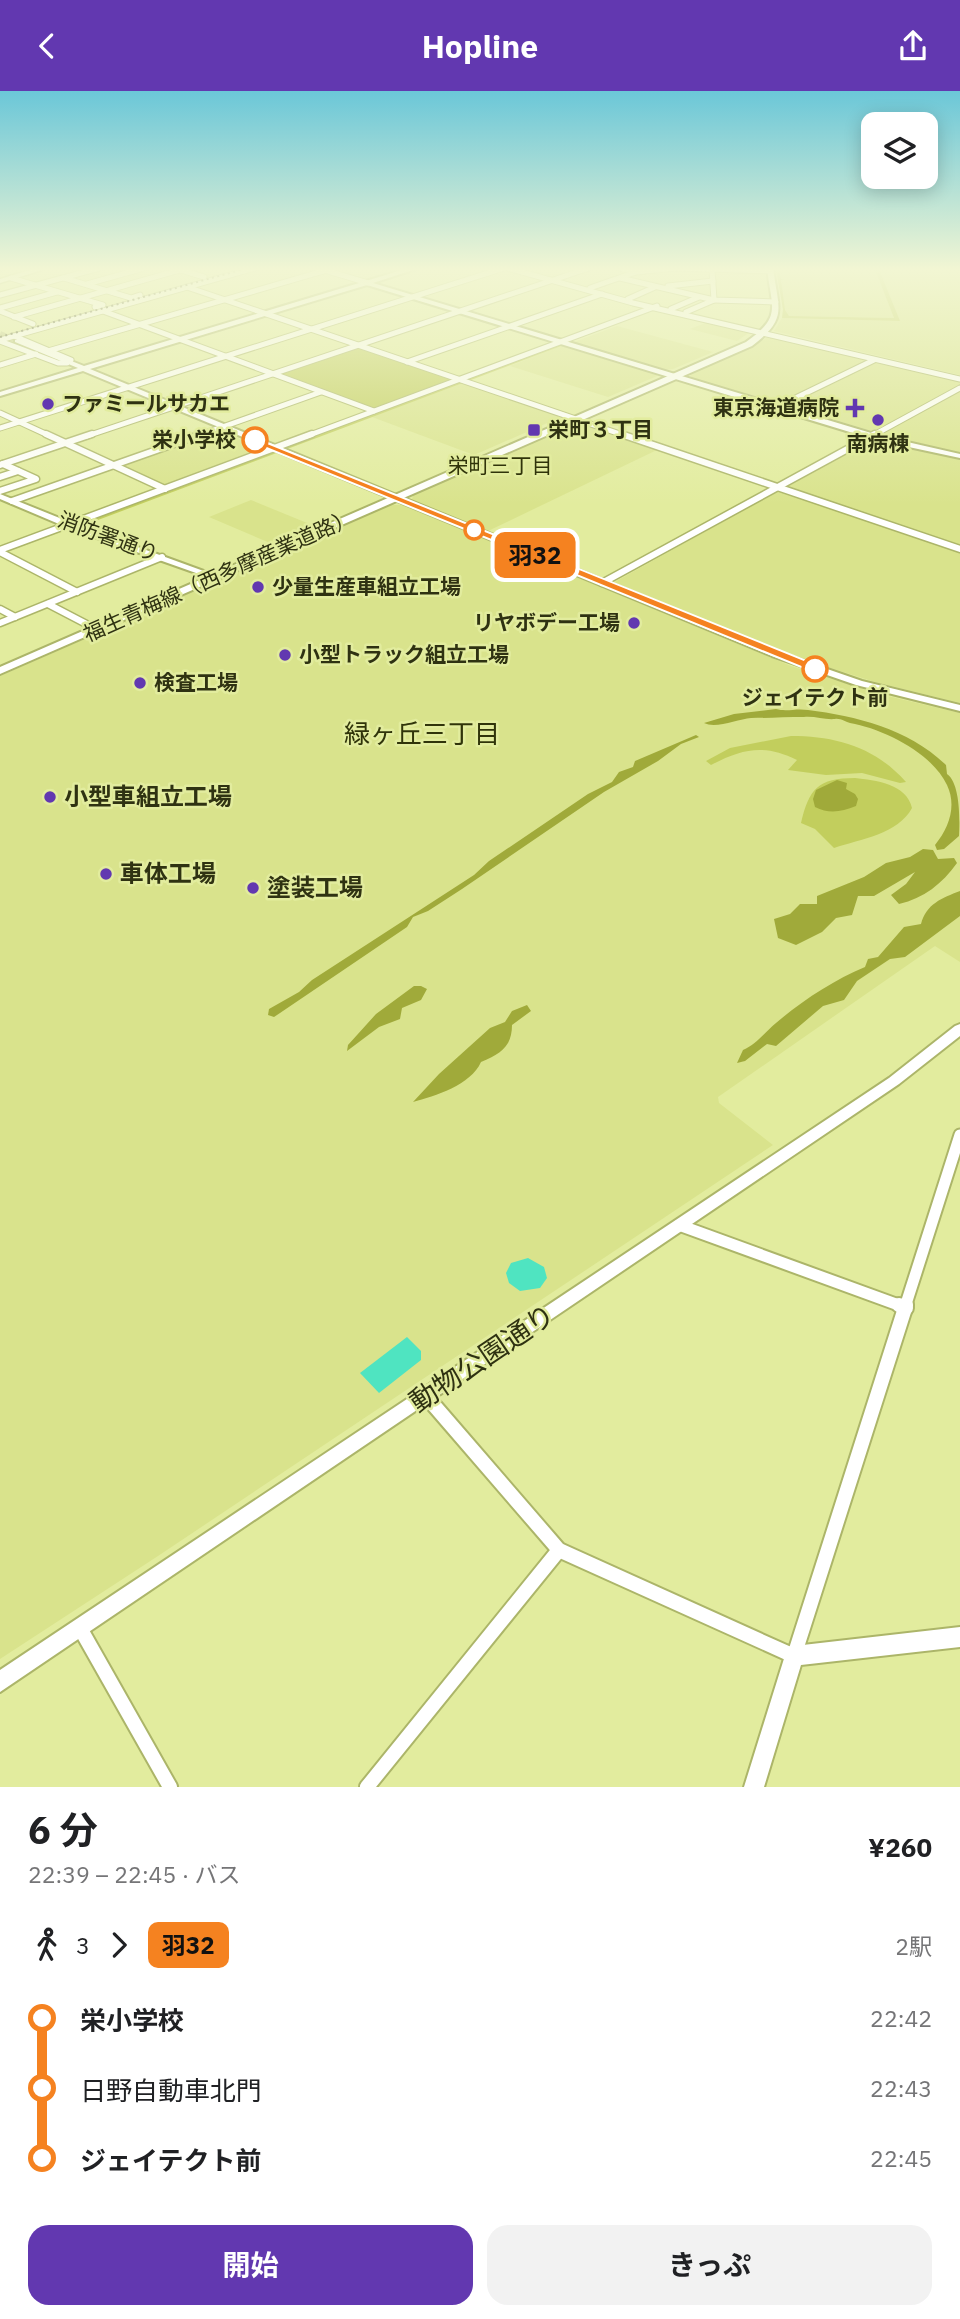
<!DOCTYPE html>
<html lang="ja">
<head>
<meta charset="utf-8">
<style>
  :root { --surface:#fff; --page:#f2f2f2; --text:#202124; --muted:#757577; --accent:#6238b0 }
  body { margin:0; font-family:"IBM Plex Sans","Noto Sans JP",sans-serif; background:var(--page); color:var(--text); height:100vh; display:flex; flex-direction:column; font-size:26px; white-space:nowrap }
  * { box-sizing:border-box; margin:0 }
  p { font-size:23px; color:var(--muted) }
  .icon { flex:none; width:38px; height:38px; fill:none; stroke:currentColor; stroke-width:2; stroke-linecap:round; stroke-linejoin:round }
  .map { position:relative; height:1696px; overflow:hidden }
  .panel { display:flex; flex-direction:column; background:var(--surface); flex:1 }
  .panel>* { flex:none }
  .badge { padding:0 14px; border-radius:10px; font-size:24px; line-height:46px }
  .buttons { position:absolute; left:861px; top:21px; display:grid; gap:14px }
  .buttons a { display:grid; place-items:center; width:77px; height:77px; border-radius:14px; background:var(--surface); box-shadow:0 4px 18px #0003; font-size:35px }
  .map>.badge { position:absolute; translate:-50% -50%; box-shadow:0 0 0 4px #fff }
  .legs { display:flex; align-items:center; gap:10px; height:77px; padding:0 28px; font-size:23px }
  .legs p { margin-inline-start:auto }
  .overview { display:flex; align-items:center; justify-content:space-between; height:119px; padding:0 28px }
  h1 { font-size:38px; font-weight:700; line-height:52px }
  .cta { display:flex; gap:14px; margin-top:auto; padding:14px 28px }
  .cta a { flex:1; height:80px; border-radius:21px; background:var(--accent); color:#fff; font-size:28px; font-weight:700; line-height:80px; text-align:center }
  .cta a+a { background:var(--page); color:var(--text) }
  ul { padding:0 28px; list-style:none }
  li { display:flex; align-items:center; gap:24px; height:70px; font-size:26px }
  li i { display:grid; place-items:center; width:10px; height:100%; margin:0 9px; background:currentColor }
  li i::after { content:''; width:18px; height:18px; margin:-9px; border:5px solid; border-radius:50%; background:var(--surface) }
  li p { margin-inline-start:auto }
  li:first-child i { background:linear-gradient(#0000 50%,currentColor 0) }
  li:last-child i { background:linear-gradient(currentColor 50%,#0000 0) }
  header { display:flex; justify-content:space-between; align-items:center; height:91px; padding:0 28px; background:var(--accent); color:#fff; font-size:32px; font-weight:700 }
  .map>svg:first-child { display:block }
  .built { fill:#d9e38c }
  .green { fill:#c2ce5d }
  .forest { fill:#a0aa3a }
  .water { fill:#4fe4c1 }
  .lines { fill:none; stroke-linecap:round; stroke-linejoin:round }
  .tertiary-tunnel { stroke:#bec782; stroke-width:6; stroke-dasharray:6 3.5; stroke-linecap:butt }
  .minor-far3-casing { stroke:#acb569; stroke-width:7 }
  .minor-far2-casing { stroke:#acb569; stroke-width:9 }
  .minor-far1-casing { stroke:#acb569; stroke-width:15 }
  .minor-casing { stroke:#acb569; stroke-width:18 }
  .tertiary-casing { stroke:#acb569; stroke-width:4 }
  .secondary-casing { stroke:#acb569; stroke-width:4 }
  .primary-casing { stroke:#acb569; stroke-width:3 }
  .minor-far3 { stroke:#fff; stroke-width:5 }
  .minor-far2 { stroke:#fff; stroke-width:6 }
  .minor-far1 { stroke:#fff; stroke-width:11 }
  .minor { stroke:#fff; stroke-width:14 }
  .tertiary { fill:#fff; fill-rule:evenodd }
  .secondary { fill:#fff; fill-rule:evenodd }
  .primary { fill:#fff; fill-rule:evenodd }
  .rail { stroke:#494d27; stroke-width:2; stroke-dasharray:2 3.5; stroke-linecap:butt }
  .line-1 { fill:#f58220; stroke:#fff; stroke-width:2 }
  .poi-dot { fill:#6238b0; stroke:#e2ec9e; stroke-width:2.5 }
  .stop-1-dot { fill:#fff; stroke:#f58220; stroke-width:3.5 }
  .labels { text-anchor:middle; stroke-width:5; stroke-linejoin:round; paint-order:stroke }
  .far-poi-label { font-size:21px; font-weight:bold; fill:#2f3212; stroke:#e2ec9e; text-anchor:start }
  .far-stop-label { font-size:21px; font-weight:bold; fill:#2f3212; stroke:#e2ec9e; text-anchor:end }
  .far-neighbourhood-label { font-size:21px; fill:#30340a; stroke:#e2ec9e }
  .far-street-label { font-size:21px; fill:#2f3212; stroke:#e2ec9e }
  .poi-label { font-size:24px; font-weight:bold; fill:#2f3212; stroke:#e2ec9e; text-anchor:start }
  .neighbourhood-label { font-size:26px; fill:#30340a; stroke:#e2ec9e }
  .near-street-label { font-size:28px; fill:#2f3212; stroke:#e2ec9e }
</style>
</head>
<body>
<header><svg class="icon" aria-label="back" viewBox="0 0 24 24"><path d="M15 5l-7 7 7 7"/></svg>Hopline<svg class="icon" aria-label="share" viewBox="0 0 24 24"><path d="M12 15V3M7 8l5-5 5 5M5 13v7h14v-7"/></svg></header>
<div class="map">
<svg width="960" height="1696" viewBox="0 0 960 1696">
  <rect width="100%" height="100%" fill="#e2ec9e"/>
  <g class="built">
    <path d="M776,176h98l20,51 -105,-2 -6,-5z"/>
    <path d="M878,176h82v108l-186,-44 8,-13 117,3z"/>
    <path d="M708,231l42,10 -13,9 -47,-12z"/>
    <path d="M617,235l96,26 -40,17 -10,1 -89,-28z"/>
    <path d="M768,246l101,23 -90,43 -88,-25 -1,-4 57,-25z"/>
    <path d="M564,254l92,28 1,3 -49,21 -98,-31z"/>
    <path d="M875,270l85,20v5l-85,46 -90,-27z"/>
    <path d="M463,292l98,33v1l-87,38 -102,-38z"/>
    <path d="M960,300v62l-79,-19z"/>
    <path d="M578,332l81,26 -171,82 -76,-31 1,-5z"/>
    <path d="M220,339l44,20 -98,36 -47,-21z"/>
    <path d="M870,349l90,19v88l-175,-59z"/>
    <path d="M778,400l182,60v152l-85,-21 -79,-25 -183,-74z"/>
    <path d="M251,409l12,5 49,20 -42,18 -61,-26z"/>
    <path d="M390,414h12l389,161 88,28 81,19v249l-25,-16 -217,151 1,6 54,42 -615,411 -158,103v-983z"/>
  </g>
  <g class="green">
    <path d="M874,176h4l22,54 -118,-3 1,-9 -7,-40h3l2,10h4l-4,1 4,30 4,6 105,2z"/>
    <path d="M561,253l3,1 -482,181 -4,-2z"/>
    <path d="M360,256l93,33 -79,29 -96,-36z"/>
    <path d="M791,645c45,0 84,11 115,46l-6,1 -38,-10 -36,2 -38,-5 9,-10c-32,-16 -54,-12 -86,5l-5,-4 24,-13z"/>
    <path d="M855,687c20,2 52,6 57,30 -14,26 -51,31 -78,40l-19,-19 -14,-6c8,-34 17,-45 54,-45z"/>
  </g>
  <g class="forest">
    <path d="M776,618c11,3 20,-1 32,1 48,6 101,19 138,55l1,9c13,9 13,44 12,62l-15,13 -7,1 -2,-5c14,-17 22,-39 12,-60 -15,-32 -63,-56 -97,-62 -4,-1 -10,-5 -15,-4 -10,1 -20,-3 -31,-2 -18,0 -36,1 -53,1 -13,1 -35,11 -47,5l30,-9z"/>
    <path d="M696,644l3,2 -18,7 -23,17 -54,31 -142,97 -34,22 -15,6 -6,10 -127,86 -6,4 -6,-2 1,-6 30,-17 13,-12 162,-105 15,-14 99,-67 24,-12 7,-10 14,-5 2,-6z"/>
    <path d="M837,689l10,3 -1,6 9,5 3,5 -2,7c-15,6 -27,8 -41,1l-2,-8 3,-9z"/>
    <path d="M923,758l10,1 5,9 16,-1 3,5c-15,21 -33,35 -58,41l-8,-9 15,-11 9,-12 -41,24h-16l-6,19 -16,3 -14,14 -26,13 -18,-7 -4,-19 16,-5 10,-10h17v-8l47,-19 22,-14 24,-6z"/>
    <path d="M960,800v25l-55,41 -15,2 -33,22 -13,19 -21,6 -47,40 -9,-2 -22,17 -8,2 6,-13c14,-6 21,-17 33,-27 27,-23 58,-43 89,-56l3,-8 10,-2 26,-30 17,-3c5,-20 21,-26 39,-33z"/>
    <path d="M414,895h7l6,3 -6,11 -19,8 -2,11 -21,8 -32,24 1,-6 28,-31z"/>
    <path d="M527,914l4,6 -19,14c0,22 -12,29 -31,37 -10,23 -46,34 -68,40l26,-28 51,-46 15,-6 7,-11z"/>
  </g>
  <g class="water">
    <path d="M528,1167l16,9 3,11 -7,10 -20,3 -11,-8 -3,-10 5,-10z"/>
    <path d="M407,1246l14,14v9l-42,33 -19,-20z"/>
  </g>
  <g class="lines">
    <path class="tertiary-tunnel" d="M0,243l17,7"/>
    <g class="minor-far3-casing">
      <g id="minor-far3">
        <path d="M504,176l129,36 327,76"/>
        <path d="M616,176l20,5"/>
        <path d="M0,177l4,-1"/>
        <path d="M181,179l23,7"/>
        <path d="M328,180l40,12"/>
        <path d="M11,187l92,27 -8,2"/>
        <path d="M64,187l67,20 9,-3"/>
        <path d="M620,187l94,22 62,2"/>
        <path d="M87,193l57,-16"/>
        <path d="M668,195l45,-5"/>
        <path d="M187,196l439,149"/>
        <path d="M590,197l46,-16 39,-4 96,3"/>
        <path d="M0,204l103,-28"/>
        <path d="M628,208l27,-12"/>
        <path d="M0,217l57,-16"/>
        <path d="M671,218l28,-12"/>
        <path d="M0,220l33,13"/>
        <path d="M103,220l271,100"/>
        <path d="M686,221l28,-12 -2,-31"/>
        <path d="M14,226l176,-50"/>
        <path d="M14,245l57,24"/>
        <path d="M0,249l258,-73"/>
        <path d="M0,250l58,22h9"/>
        <path d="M48,260l289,-84"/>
        <path d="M407,271l195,-68"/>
        <path d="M0,274l36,-11"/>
        <path d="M777,316l97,-47"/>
        <path d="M0,322l50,23"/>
        <path d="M0,337l507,-161"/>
        <path d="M87,345l505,-169"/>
        <path d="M197,345l124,-44"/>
        <path d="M307,345l350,-130"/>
        <path d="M872,345l88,-48"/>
      </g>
    </g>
    <g class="minor-far2-casing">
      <g id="minor-far2">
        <path d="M46,343l119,55"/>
        <path d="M621,343l339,115"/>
        <path d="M0,374l92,-31"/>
        <path d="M0,386l18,-6"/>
        <path d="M0,400l36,-12 -33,-15"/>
        <path d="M12,410l190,-67"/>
        <path d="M0,459l312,-116"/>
        <path d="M0,461l77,40"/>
        <path d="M602,492l273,-149"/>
        <path d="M48,513l48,25"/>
        <path d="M0,518l15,8"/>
        <path d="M0,532l162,-66"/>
      </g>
    </g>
    <g class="minor-far1-casing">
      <g id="minor-far1">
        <path d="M679,1134l225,82"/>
        <path d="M905,1216l55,-172"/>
      </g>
    </g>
    <g class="minor-casing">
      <g id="minor">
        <path d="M899,1214l7,3"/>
        <path d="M426,1305l133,154 235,106 112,-351"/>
        <path d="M80,1537l90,159"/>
        <path d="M367,1696l192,-237"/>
      </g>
    </g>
    <g class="tertiary-casing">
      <g id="tertiary">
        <path d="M412,176h10l-49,16 508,153 79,18v4l-84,-18 -509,-155 -277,84 688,283 84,29 98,24v6l-104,-26 -84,-29 -689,-285 -83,25v-4l78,-24 -63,-26v-2h4l65,26z"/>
        <path d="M0,403l72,29 148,54 -7,2 -147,-52 -66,-28z"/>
        <path d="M960,933v12l-61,48 -899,608v-22l889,-592 66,-52z"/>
        <path d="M960,1536v20l-159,18 -37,122h-20l43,-138 7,-3z"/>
      </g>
    </g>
    <g class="secondary-casing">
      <path id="secondary" d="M767,176h6c5,42 16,51 -21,79l-752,328v-7l746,-325c37,-26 25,-34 21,-75z"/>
    </g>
    <g class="primary-casing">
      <path id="primary" d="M40,176h12l-52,16v-4z"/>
    </g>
    <use href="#minor-far3" class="minor-far3"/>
    <use href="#minor-far2" class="minor-far2"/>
    <use href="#minor-far1" class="minor-far1"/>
    <use href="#minor" class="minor"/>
    <use href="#tertiary" class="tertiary"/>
    <use href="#secondary" class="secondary"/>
    <use href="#primary" class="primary"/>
    <path class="rail" d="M0,246l251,-70"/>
  </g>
  <linearGradient id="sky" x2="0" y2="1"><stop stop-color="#6bc7d8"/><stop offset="0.43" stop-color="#f2f6d3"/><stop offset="1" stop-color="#f2f6d3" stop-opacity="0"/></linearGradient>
  <rect width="960" height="414" fill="url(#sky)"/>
  <path class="line-1" d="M255,347l564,228 1,3 -9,2 -559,-229z"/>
  <g class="poi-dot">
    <circle cx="48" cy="313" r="7"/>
    <path d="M851.5 306.5h7v7h7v7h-7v7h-7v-7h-7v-7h7z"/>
    <circle cx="878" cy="329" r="7"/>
    <rect x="527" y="332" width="14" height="14" rx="3.5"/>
    <circle cx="258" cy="496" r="7"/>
    <circle cx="634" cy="532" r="7"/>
    <circle cx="285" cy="564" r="7"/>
    <circle cx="140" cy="592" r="7"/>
    <circle cx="50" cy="706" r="7"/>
    <circle cx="106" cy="783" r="7"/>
    <circle cx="253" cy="797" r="7"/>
  </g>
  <g class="stop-1-dot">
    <circle cx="255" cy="349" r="12"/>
    <circle cx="474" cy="439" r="9"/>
    <circle cx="815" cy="578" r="12"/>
  </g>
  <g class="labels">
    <g class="far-poi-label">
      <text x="62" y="320">ファミールサカエ</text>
      <text x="839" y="324" text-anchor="end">東京海道病院</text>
      <text x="548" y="346">栄町３丁目</text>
      <text x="878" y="360" text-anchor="middle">南病棟</text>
      <text x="272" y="503">少量生産車組立工場</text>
      <text x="620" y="539" text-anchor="end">リヤボデー工場</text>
      <text x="299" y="571">小型トラック組立工場</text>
      <text x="154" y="599">検査工場</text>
    </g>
    <g class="far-stop-label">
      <text x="236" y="356">栄小学校</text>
      <text x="815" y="614" text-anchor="middle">ジェイテクト前</text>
    </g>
    <g class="far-neighbourhood-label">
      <text x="500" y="382">栄町三丁目</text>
    </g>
    <g class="far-street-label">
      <text transform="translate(108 446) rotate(20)" y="7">消防署通り</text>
      <text transform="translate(219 485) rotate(-24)" y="7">福生青梅線（西多摩産業道路）</text>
    </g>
    <g class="poi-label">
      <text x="64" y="714">小型車組立工場</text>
      <text x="120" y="791">車体工場</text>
      <text x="267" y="805">塗装工場</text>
    </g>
    <g class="neighbourhood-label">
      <text x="422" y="652">緑ヶ丘三丁目</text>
    </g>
    <g class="near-street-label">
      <text transform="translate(482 1267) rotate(-34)" y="10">動物公園通り</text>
    </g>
  </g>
</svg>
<div class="buttons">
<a><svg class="icon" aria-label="layers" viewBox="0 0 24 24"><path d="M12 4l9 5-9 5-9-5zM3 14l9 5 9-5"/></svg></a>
</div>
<b class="badge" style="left:535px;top:464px;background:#f58220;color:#111">羽32</b>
</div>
<section class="panel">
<div class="overview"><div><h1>6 分</h1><p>22:39 – 22:45 · バス</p></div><b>¥260</b></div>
<div class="legs"><svg class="icon" aria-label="walk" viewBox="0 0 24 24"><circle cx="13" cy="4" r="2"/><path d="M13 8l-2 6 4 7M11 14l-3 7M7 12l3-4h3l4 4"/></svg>3<svg class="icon" aria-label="forward" viewBox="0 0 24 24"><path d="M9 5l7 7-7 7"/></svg><b class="badge" style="background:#f58220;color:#111">羽32</b><p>2駅</p></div>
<ul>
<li><i style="color:#f58220"></i><b>栄小学校</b><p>22:42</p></li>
<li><i style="color:#f58220"></i><span>日野自動車北門</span><p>22:43</p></li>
<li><i style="color:#f58220"></i><b>ジェイテクト前</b><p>22:45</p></li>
</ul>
<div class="cta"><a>開始</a><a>きっぷ</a></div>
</section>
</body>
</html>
